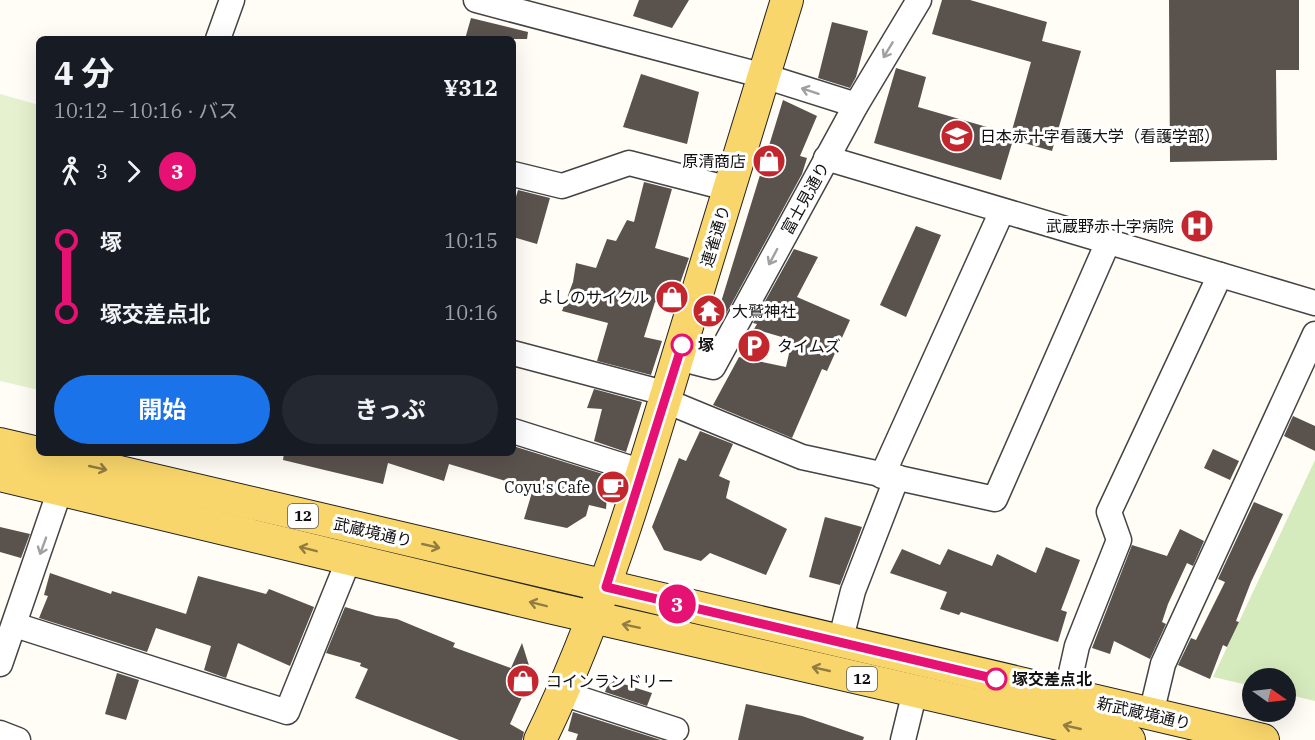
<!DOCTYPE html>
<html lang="ja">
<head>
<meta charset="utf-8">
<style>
  :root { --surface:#171b24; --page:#242831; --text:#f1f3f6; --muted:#9ea1a6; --accent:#1a73e8 }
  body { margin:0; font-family:"IBM Plex Serif","Noto Sans JP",serif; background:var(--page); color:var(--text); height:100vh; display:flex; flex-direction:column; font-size:22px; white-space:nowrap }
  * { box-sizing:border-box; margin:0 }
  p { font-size:20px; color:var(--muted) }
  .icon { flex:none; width:33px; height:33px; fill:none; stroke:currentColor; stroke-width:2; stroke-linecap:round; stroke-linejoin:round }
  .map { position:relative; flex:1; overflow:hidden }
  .panel { position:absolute; left:36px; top:36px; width:480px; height:420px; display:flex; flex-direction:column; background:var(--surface); border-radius:9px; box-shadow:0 6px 24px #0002 }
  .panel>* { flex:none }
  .badge { padding:0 12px; border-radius:20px; font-size:21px; line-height:39px }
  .needle { width:39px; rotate:104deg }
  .fabs { position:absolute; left:1242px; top:668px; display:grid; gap:12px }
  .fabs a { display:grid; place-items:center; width:54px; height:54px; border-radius:50%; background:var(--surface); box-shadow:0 6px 24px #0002; font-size:30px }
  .map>.badge { position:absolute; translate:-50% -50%; box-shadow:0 0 0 3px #fff }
  .legs { display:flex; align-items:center; gap:9px; height:66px; padding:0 18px; font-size:20px }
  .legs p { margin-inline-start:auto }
  .overview { display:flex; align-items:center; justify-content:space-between; height:102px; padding:0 18px }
  h1 { font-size:33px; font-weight:700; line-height:45px }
  .action { display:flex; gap:12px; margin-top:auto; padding:12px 18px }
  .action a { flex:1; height:69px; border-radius:36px; background:var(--accent); color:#fff; font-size:24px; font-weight:700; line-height:69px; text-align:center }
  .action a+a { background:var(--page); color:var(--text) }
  ul { padding:0 18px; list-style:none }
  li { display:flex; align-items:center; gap:21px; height:72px; font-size:22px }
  li i { display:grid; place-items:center; width:9px; height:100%; margin:0 8px; background:currentColor }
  li i::after { content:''; width:15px; height:15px; margin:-8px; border:4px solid; border-radius:50%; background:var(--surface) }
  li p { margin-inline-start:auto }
  li:first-child i { background:linear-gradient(#0000 50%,currentColor 0) }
  li:last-child i { background:linear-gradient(currentColor 50%,#0000 0) }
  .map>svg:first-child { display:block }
  .green { fill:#d5ebbd }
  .pitch { fill:#e6f2cf }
  .building { fill:#5a524d }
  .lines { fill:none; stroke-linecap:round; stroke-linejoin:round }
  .minor-casing { stroke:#444; stroke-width:27 }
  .major-casing { stroke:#222; stroke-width:34 }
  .minor { stroke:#fff; stroke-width:24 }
  .major { stroke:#f9d66b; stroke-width:32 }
  .oneway { stroke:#a0a0a0 }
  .oneway2 { stroke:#917d42 }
  .line-1-casing { stroke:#fff; stroke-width:14 }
  .line-1 { stroke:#e61273; stroke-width:9 }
  .stop-1-dot { fill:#fff; stroke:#e61273; stroke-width:3 }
  .labels { text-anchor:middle; stroke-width:6; stroke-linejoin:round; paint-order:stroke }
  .shield { fill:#fff; stroke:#585858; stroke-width:1.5 }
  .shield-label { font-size:15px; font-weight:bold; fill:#111 }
  .poi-label { font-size:16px; fill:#111; stroke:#fff; text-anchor:start }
  .street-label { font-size:16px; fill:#111; stroke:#fff }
  .stop-label { font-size:16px; font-weight:bold; fill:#111; stroke:#fff; text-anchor:start }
</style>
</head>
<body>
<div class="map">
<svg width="1315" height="740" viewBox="0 0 1315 740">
  <rect width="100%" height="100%" fill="#fffdf5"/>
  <path class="green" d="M1315,460v241l-29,-7v-16h-34v8l-39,-9z"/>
  <path class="pitch" d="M0,94l39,11v285l-39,-9z"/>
  <g class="building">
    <path d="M639,0h50l-17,28 -39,-12z"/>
    <path d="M942,0h28l77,22 -5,19 39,10 -29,100 -39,-11 -12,40 -127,-37 22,-75 30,9 -8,30 93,27 20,-72 -99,-28z"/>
    <path d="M1169,0h130v70h-23l1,90 -107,2z"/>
    <path d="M471,18l57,14 -1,7h-62z"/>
    <path d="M832,22l36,9 -12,46 -6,11 -32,-10z"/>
    <path d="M641,74l58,18 -12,52 -64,-17z"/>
    <path d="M783,100l34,16 -17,40 7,2 -5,16 -76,140 -8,-2z"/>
    <path d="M644,182l28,7 -17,59 34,10 -17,48 -17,-4 -11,35 18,4 -11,34 -54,-14 11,-38 -46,-12 11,-29 3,-19 20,5 11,-29 9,2 11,-21 7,2z"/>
    <path d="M518,190l32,8 -13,46 -24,-7v-30z"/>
    <path d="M916,226l25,9 -35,82 -26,-12z"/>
    <path d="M794,249l24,8 -21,40 53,23 -23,51 -5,-2 -30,69 -79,-33 26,-48 47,10 6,-27 -38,-11 3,-5 -4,-1z"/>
    <path d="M594,389l48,13 -16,50 -32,-11 8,-32 -15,-1z"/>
    <path d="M1293,416l22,10v25l-31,-15z"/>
    <path d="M700,431l33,13 -14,32 11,5 -4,17 61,31 -21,46 -56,-22 -9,8 -37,-11 -12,-23 27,-69 7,3z"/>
    <path d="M513,446l106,33 -6,20 -6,-2 -1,12 -17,-4 -3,11 -19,12 -43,-9 9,-30 -84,-25 -5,17 -56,-18 -5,21 -100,-24 1,-7h229z"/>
    <path d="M1213,449l26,12 -9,19 -26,-12z"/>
    <path d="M1254,502l29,12 -32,68 -15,39 3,1 -12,25 -4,-2 -13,34 -32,-14 13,-27 5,2 29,-58 -7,-3z"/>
    <path d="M825,517l37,10 -22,58 -31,-8z"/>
    <path d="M0,527l30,7 -9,24 -21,-6z"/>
    <path d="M1180,529l24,12 -11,25 -6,-3 -19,41 -6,18 4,2 -16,35 -36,-18 -4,13 -18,-6 40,-103 35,11z"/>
    <path d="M1046,547l34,13 -19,50 6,2 -9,30 -97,-30 -2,3 -19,-6 7,-17 -57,-19 12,-24 38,16 8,-16 44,17 5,-12 39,19z"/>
    <path d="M50,573l61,21 1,-3 74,23 12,-38 68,18 3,-5 45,18 -24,59 -52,-23 -12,35 -22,-8 7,-24 -55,-18 -9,24 -108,-34 9,-22 -4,-1z"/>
    <path d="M345,607l31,9 21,3 58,24 -2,4 58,21 11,-25 10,32 -22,49 14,8 -2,8h-63l-104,-42 13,-29 -8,-3 1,-3 -35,-10z"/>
    <path d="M117,673l22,7 -13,40 -21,-6z"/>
    <path d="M614,681l38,12 -5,13 -42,-14 2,-6z"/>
    <path d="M746,704l56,12 62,21 -1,3h-125z"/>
    <path d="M573,712l88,28h-85l2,-6 -10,-3z"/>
  </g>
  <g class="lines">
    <g class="minor-casing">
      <g id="minor">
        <path d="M476,0l288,76 92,29"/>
        <path d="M218,39l14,-39"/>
        <path d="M826,158l489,145"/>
        <path d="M513,174l49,12 67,-23 101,26"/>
        <path d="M513,353l155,41"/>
        <path d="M678,358l35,9 143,-262 63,-105"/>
        <path d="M666,401l136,56 193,42 113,-257"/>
        <path d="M513,431l130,41"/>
        <path d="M882,476l120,-265"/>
        <path d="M15,625l272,87 62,-153"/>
        <path d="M840,642l13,-51 44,-114"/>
        <path d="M0,664l60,-174"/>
        <path d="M562,693l114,37"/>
        <path d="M1066,695l11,-49 42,-106 -10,-28 111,-237"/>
        <path d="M1151,714l12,-50 152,-330"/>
        <path d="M0,733l18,7"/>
        <path d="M903,740l12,-49"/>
      </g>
    </g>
    <g class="major-casing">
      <g id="major">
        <path d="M0,444l1263,296"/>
        <path d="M0,475l553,133 576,132"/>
        <path d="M540,740c60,-123 99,-253 138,-384 36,-119 73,-237 109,-356"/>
      </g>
    </g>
    <use href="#minor" class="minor"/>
    <use href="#major" class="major"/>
  </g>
  <defs><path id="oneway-shaft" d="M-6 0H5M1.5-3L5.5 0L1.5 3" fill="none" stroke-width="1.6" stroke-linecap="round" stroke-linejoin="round" transform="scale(1.5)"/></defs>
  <g class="oneway">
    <use href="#oneway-shaft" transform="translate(888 50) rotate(121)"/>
    <use href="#oneway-shaft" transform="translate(810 91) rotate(-162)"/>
    <use href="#oneway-shaft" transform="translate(773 257) rotate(118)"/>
    <use href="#oneway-shaft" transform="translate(43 546) rotate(110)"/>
  </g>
  <g class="oneway2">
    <use href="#oneway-shaft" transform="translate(98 468) rotate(13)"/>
    <use href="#oneway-shaft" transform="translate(431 546) rotate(13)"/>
    <use href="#oneway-shaft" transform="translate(308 549) rotate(-166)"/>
    <use href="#oneway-shaft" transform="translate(538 604) rotate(-166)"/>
    <use href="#oneway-shaft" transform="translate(631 626) rotate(-168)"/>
    <use href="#oneway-shaft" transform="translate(821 669) rotate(-167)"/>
    <use href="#oneway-shaft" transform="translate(1072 727) rotate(-167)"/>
  </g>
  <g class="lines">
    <g class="line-1-casing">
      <path id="line-1" d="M682,345l-76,242 390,92"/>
    </g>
    <use href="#line-1" class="line-1"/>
  </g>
  <defs>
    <g id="university-disc" transform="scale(1.725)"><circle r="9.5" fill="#c4262e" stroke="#fff"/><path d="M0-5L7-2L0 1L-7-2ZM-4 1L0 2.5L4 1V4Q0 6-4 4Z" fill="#fff"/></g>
    <g id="shop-disc" transform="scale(1.725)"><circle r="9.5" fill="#c4262e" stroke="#fff"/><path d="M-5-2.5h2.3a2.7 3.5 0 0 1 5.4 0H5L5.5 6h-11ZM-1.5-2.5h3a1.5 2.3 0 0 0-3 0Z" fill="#fff"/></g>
    <g id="hospital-disc" transform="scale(1.725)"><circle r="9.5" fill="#c4262e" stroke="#fff"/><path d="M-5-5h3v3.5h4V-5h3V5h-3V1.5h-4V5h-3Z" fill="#fff"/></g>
    <g id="temple-disc" transform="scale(1.725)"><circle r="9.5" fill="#c4262e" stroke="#fff"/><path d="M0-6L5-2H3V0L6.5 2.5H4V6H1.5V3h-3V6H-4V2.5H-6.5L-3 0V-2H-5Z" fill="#fff"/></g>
    <g id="parking-disc" transform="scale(1.725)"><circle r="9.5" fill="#c4262e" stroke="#fff"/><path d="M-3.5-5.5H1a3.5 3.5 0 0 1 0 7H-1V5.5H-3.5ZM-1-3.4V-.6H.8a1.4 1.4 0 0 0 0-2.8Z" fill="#fff"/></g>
    <g id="cafe-disc" transform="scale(1.725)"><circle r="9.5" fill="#c4262e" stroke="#fff"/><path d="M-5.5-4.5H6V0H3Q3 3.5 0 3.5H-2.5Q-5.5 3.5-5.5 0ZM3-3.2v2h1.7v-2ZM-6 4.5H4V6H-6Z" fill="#fff"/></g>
  </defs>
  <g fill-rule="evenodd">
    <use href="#university-disc" x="957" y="136"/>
    <use href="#shop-disc" x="769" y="161"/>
    <use href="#hospital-disc" x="1197" y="226"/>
    <use href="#shop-disc" x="672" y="297"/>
    <use href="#temple-disc" x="709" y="311"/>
    <use href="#parking-disc" x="754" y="346"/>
    <use href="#cafe-disc" x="613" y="487"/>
    <use href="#shop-disc" x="523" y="681"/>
  </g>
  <g class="stop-1-dot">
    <circle cx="682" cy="345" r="10"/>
    <circle cx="996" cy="679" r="10"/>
  </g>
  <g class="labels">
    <g class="shield">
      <rect x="288" y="504" width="30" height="24" rx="4.5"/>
      <rect x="847" y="667" width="30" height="24" rx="4.5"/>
    </g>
    <g class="shield-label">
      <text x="303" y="521">12</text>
      <text x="862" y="684">12</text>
    </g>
    <g class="poi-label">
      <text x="980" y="142">日本赤十字看護大学（看護学部）</text>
      <text x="746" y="167" text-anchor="end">原清商店</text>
      <text x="1174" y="232" text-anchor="end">武蔵野赤十字病院</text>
      <text x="649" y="303" text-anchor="end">よしのサイクル</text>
      <text x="732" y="317">大鷲神社</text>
      <text x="777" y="352">タイムズ</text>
      <text x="590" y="493" text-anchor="end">Coyu's Cafe</text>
      <text x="546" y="687">コインランドリー</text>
    </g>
    <g class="street-label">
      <text transform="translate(805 198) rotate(-61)" y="6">富士見通り</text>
      <text transform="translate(715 236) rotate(-73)" y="6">連雀通り</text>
      <text transform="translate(373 532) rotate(13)" y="6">武蔵境通り</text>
      <text transform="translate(1144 713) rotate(13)" y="6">新武蔵境通り</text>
    </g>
    <g class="stop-label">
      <text x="698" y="351">塚</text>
      <text x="1012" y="685">塚交差点北</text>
    </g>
  </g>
</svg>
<div class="fabs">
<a><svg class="needle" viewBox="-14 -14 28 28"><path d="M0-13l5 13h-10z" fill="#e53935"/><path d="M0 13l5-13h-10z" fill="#9ea1a6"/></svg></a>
</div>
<b class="badge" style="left:677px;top:604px;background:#e61273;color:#fff">3</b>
<section class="panel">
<div class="overview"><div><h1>4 分</h1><p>10:12 – 10:16 · バス</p></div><b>¥312</b></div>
<div class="legs"><svg class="icon" aria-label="walk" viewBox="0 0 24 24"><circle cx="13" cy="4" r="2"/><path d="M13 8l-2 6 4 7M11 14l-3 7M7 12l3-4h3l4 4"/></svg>3<svg class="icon" aria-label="forward" viewBox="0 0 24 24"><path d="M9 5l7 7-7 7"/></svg><b class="badge" style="background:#e61273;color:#fff">3</b></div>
<ul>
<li><i style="color:#e61273"></i><b>塚</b><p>10:15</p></li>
<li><i style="color:#e61273"></i><b>塚交差点北</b><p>10:16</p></li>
</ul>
<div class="action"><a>開始</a><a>きっぷ</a></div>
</section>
</div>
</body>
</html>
